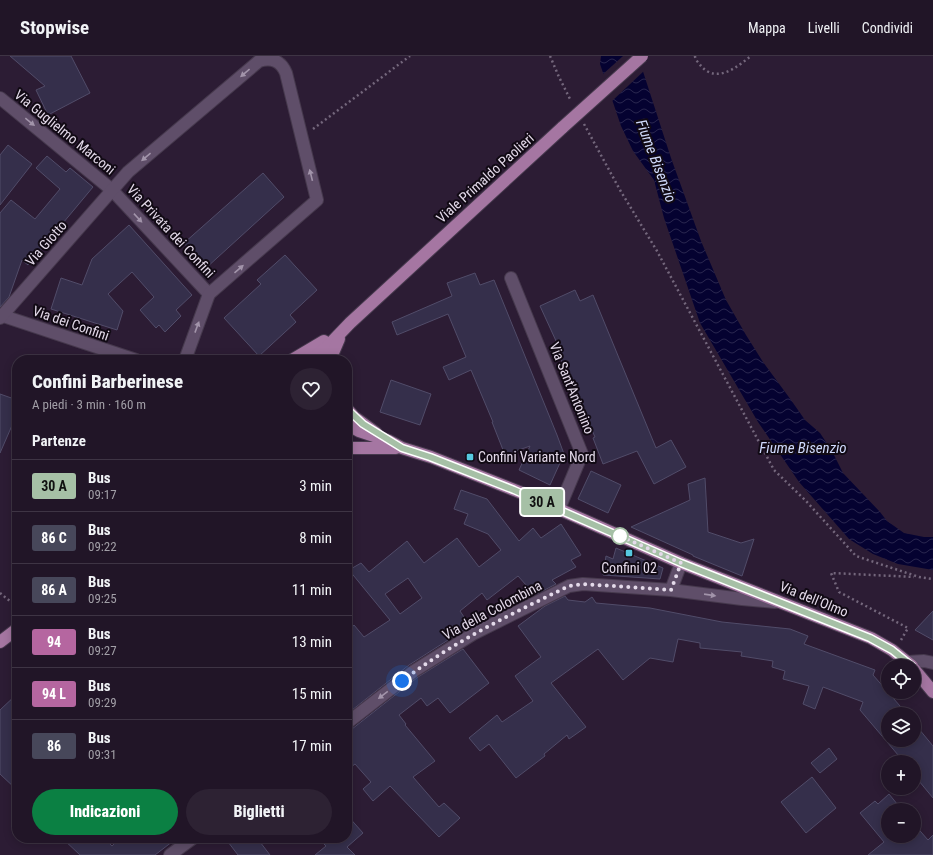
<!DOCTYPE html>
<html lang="it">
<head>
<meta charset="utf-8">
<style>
  :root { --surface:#211527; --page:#2d2233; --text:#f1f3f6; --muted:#a29fa7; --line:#3e3444; --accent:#0b8043 }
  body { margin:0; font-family:"Roboto Condensed",sans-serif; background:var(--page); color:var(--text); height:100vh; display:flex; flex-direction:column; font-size:15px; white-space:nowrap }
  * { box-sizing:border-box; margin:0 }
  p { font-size:13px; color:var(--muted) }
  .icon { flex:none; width:22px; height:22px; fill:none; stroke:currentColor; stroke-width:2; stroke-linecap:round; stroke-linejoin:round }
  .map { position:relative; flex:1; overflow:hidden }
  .details { position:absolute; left:12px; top:299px; width:340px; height:488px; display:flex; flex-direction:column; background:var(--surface); border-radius:16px; box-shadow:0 2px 10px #0003,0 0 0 1px var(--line) }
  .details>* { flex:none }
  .badge { padding:0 8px; border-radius:3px; font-size:14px; line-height:26px }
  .controls { position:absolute; left:881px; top:603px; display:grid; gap:8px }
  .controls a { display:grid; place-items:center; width:40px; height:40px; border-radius:50%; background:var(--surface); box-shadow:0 2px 10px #0003,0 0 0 1px var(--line); font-size:20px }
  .you { position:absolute; width:20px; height:20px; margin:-10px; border:3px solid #fff; border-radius:50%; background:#1a73e8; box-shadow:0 0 0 6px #1a73e833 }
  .map>.badge { position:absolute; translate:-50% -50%; box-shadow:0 0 0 2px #fff }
  h2 { padding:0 20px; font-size:15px; line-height:36px }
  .round { display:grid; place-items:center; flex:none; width:42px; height:42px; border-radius:21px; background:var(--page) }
  .headline { display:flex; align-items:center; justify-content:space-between; height:68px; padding:0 20px }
  h1 { font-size:19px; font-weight:800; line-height:30px }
  .cta { display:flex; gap:8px; margin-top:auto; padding:8px 20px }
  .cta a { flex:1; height:46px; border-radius:24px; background:var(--accent); color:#fff; font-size:16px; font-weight:800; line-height:46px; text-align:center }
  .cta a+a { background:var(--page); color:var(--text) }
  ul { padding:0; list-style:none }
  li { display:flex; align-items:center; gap:12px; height:52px; padding:0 20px; border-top:1px solid var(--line) }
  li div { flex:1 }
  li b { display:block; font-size:15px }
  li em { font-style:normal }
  li .badge { min-width:44px; font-weight:700; text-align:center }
  header { display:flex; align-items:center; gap:24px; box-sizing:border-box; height:56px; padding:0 20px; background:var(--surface); border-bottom:1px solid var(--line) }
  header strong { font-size:19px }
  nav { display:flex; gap:22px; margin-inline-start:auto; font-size:14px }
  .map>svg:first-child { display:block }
  .water { fill:url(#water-waves) }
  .pier { fill:#2c1c34 }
  .building { fill:#352f4b; stroke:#514c69; fill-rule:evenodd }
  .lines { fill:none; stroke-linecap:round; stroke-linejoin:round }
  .minor-casing { stroke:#46394d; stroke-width:14 }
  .major-casing { stroke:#46394d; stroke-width:14 }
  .path { stroke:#74677c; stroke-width:2.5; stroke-dasharray:2 3; stroke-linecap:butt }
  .minor { stroke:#5f4e69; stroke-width:12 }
  .major { stroke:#a576a2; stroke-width:12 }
  .major-bridge-casing { stroke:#46394d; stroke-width:14; stroke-linecap:butt }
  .major-bridge { stroke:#a576a2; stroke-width:12 }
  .oneway { fill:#a294aa }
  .line-casing { stroke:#fff; stroke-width:9 }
  .line { stroke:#a6c0a6; stroke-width:6 }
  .walk { stroke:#e4daea; stroke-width:4; stroke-dasharray:0 7.2 }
  .poi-dot { fill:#56c9e0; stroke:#110a14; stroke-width:1.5 }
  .stop-dot { fill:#fff; stroke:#a6c0a6; stroke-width:2 }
  .labels { text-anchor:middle; stroke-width:4; stroke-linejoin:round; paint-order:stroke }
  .street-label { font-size:14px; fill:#e4daea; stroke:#110a14 }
  .poi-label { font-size:14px; fill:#e4daea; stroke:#110a14; text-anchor:start }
  .water-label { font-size:15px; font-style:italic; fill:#cfd9fb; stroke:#110a14 }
</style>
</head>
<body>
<header>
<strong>Stopwise</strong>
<nav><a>Mappa</a><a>Livelli</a><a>Condividi</a></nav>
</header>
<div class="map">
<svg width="933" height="799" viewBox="0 0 933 799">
  <defs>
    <pattern id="water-waves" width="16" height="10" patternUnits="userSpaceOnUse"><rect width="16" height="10" fill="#050231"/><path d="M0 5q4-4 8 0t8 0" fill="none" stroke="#29264f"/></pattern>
  </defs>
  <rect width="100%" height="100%" fill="#2c1c34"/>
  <path class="water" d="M601,0h37l33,102 30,83 25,59 20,35 17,27 28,38 14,20 15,13 12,18 11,22 37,39 7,9 17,12 20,4h9v33l-35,-6 -25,-10 -24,-15 -50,-57 -41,-60 -58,-99 -36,-105 -10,-38 -21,-29 -12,-25 -21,-62z"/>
  <path class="pier" d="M623,0h17l5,14 -34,32 -9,-27z"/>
  <g class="building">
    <path d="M10,0h61l19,37 -42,22 -12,-25 9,-4z"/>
    <path d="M8,89l24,19 -32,41v-50z"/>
    <path d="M47,100l19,16 4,-4 23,19 -65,78 -6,-5 -13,37 -9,10v-94l11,-13 24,19 25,-30 -24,-21z"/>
    <path d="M263,117l21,24 -78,71 -22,-25z"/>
    <path d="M129,169l63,70 -16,15 5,6 -16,16 -6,-7 -3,3 -16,-18 14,-13 -22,-25 -24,22 15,17 -6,19 -66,-21 10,-31 21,7 10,-26z"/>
    <path d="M285,199l32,35 -27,25 6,7 -37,34 -35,-38 37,-34 -4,-4z"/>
    <path d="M475,217l5,12 14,-5 63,155 7,19 -14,31 -31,-15 11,-24 -25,9 -13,-33h1l-22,-52 -22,10 -6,-13 23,-10 -18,-43 -51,21 -5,-13 60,-26 -5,-13z"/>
    <path d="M575,234l5,11 13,-6 63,153 15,-8 15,27 -32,17 -17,-33 -34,13 -10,-26 2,-1 -36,-82 3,-1 -22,-48z"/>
    <path d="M391,324l40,14 -11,31 -40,-13z"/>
    <path d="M0,338l17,6v14l-17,39z"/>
    <path d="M591,415l30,14 -13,28 -30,-14z"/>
    <path d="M705,422l3,54 33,11 13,-4 -12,37 -49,-20v-1l-62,-28 59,-27 -2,-16z"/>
    <path d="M461,434l26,9 32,42 14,-13 8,10 20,-14 20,31 -10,5 5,7 -24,13 4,4 -21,11 -17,-19 -31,24 -5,-7 -22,18 10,15 -61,39 -62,49v-81l7,-8 10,12 26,-17 -41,-50 12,-7 8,9 38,-31 17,22 33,-25 22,29 22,-17 -13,-16 -24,-10 4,-10 -14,-5zM408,522l14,20 -22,16 -15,-20z"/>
    <path d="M616,492l47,20 -3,11 -57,-4 3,-19 7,3z"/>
    <path d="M565,540l3,4 17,2 7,-5 4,6 54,5 72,14 68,7 18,7 -4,8 71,26 -2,5 34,39h-19v26h26v-17l19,23v52l-19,-23v-13h-10l-44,-52 3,-8 -40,-15 -8,22 -12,-5 6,-18 -26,-7 2,-8 -13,-4 1,-6 -32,-5 1,-4 -42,-4v-5l-22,-4 -5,23 -23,-4 -27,22 -25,-31 -47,34 35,44 -17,12 -2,-4 -23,19 1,2 -29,22 -27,-34 -9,7 -11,-13 28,-23 5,7 31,-21 -18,-25 26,-19 -23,-31 27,-20z"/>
    <path d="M933,555v29l-18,-10z"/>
    <path d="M463,593l26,34 -39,30 -12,-15 -11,8 -6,-8 -22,17 7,9 -1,1 30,36 -22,16 26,30 5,-4 16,15 -21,19 -49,-51 -17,15 -10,-12 8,-7 -16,-18 -8,6v-40l5,-1 66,-52z"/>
    <path d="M17,638v96l-17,-16v-64z"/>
    <path d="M829,692l8,11 -17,14 -9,-10z"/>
    <path d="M812,721l24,31 -30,25 -25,-31z"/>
    <path d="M889,738l13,16h-14v26h26v-12l14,16 5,-5v20h-65l16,-13 -24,-29 15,-12 3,3z"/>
    <path d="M347,759l16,18 -16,14 8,8h-40l11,-9 -8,-8h29z"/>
    <path d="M62,782h42l8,8 8,-8h57l-22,17h-75z"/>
    <path d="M225,782h32l13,17h-32z"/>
  </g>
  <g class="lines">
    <g class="minor-casing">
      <g id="minor">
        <path d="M0,42l112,92 97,104"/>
        <path d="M511,222l71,176 -23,55"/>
        <path d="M0,259l136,45"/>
        <path d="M0,262l128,-146 131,-111c13,-4 22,0 27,12l31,127 -108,94 -24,66"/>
        <path d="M671,534l10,-27"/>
        <path d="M908,606l16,-1 9,2"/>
        <path d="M347,667l67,-52 59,-37 96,-48 14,-2 88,6 71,9 33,3"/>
        <path d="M170,799l23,-17"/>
      </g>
    </g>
    <g class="major-casing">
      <g id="major">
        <path d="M292,304l32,-19"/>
        <path d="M311,304l16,-13 23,-24 213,-196"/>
        <path d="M330,304l9,-21"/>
        <path d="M347,353l7,8 22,16"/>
        <path d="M347,368l12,7 30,10 13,7 29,9 96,38 154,68 190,75 21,12 20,16"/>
        <path d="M347,392h49"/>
        <path d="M0,586l17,-13"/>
        <path d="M914,613l19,23"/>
      </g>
    </g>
    <g class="path">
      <path d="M550,0l9,21 12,24"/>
      <path d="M695,0c0,4 4,7 6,10 16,18 36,1 50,-10"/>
      <path d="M584,68l36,66 37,61 117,219 32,31 50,55 63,21 14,2"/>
      <path d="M313,73l97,-73"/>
      <path d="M0,537l16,13 1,-1"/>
      <path d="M901,584l7,-12 -69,-36 -8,-19 83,4"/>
    </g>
    <use href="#minor" class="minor"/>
    <use href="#major" class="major"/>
    <g class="major-bridge-casing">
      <path id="major-bridge" d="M563,71l79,-71"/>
    </g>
    <use href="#major-bridge" class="major-bridge"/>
  </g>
  <defs><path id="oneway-solid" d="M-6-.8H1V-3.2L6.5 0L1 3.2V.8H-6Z"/></defs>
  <g class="oneway">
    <use href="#oneway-solid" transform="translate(245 17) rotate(140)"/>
    <use href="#oneway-solid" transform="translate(30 66) rotate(39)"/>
    <use href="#oneway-solid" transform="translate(146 101) rotate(140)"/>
    <use href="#oneway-solid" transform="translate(311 119) rotate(-104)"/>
    <use href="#oneway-solid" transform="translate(138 162) rotate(47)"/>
    <use href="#oneway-solid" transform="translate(239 213) rotate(-41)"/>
    <use href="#oneway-solid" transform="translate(197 271) rotate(-70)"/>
    <use href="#oneway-solid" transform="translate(710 539) rotate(8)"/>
    <use href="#oneway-solid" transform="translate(383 639) rotate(143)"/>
  </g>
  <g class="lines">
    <g class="line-casing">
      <path id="line" d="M347,353l16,15 39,24 28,9 84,33 167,73 189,75 22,12 20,16"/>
    </g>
    <use href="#line" class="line"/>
    <path class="walk" d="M402,625c51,-39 109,-67 167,-95l14,-2 88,6 10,-27 -61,-27"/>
  </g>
  <g class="poi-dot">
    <rect x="466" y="397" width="8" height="8" rx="2"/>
    <rect x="625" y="493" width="8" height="8" rx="2"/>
  </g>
  <circle class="stop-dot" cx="620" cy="480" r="8"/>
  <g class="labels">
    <g class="street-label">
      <text transform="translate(65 76) rotate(39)" y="5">Via Guglielmo Marconi</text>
      <text transform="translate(485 122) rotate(-42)" y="5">Viale Primaldo Paolieri</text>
      <text transform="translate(171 175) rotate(47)" y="5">Via Privata dei Confini</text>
      <text transform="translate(46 187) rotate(-49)" y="5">Via Giotto</text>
      <text transform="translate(71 267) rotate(19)" y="5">Via dei Confini</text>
      <text transform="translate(572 332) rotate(68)" y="5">Via Sant'Antonino</text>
      <text transform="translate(814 543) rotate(22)" y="5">Via dell'Olmo</text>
      <text transform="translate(492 554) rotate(-28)" y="5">Via della Colombina</text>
    </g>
    <g class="poi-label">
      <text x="478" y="406">Confini Variante Nord</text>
      <text x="629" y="517" text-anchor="middle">Confini 02</text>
    </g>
    <g class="water-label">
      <text transform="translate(656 105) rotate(69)" y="5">Fiume Bisenzio</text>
      <text x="803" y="397">Fiume Bisenzio</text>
    </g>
  </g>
</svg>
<div class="controls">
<a><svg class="icon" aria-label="locate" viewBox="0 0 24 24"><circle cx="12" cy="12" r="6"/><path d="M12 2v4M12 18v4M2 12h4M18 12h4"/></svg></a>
<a><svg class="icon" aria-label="layers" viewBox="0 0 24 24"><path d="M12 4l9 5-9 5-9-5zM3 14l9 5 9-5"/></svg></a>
<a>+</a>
<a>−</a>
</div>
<div class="you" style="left:402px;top:625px"></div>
<b class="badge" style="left:542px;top:446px;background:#a6c0a6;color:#111">30 A</b>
<section class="details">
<div class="headline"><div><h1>Confini Barberinese</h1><p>A piedi · 3 min · 160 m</p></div><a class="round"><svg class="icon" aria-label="heart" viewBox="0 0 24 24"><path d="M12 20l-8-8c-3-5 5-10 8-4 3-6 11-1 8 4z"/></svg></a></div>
<h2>Partenze</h2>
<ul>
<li><span class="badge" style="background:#a6c0a6;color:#111">30 A</span><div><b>Bus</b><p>09:17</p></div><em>3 min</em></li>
<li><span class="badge" style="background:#47475a;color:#fff">86 C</span><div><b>Bus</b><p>09:22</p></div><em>8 min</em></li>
<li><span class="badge" style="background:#47475a;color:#fff">86 A</span><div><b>Bus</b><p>09:25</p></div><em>11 min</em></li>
<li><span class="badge" style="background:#b566a0;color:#fff">94</span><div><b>Bus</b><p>09:27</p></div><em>13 min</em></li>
<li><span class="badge" style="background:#b566a0;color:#fff">94 L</span><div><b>Bus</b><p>09:29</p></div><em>15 min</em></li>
<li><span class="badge" style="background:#47475a;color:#fff">86</span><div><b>Bus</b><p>09:31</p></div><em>17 min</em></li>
</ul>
<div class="cta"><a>Indicazioni</a><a>Biglietti</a></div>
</section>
</div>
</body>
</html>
